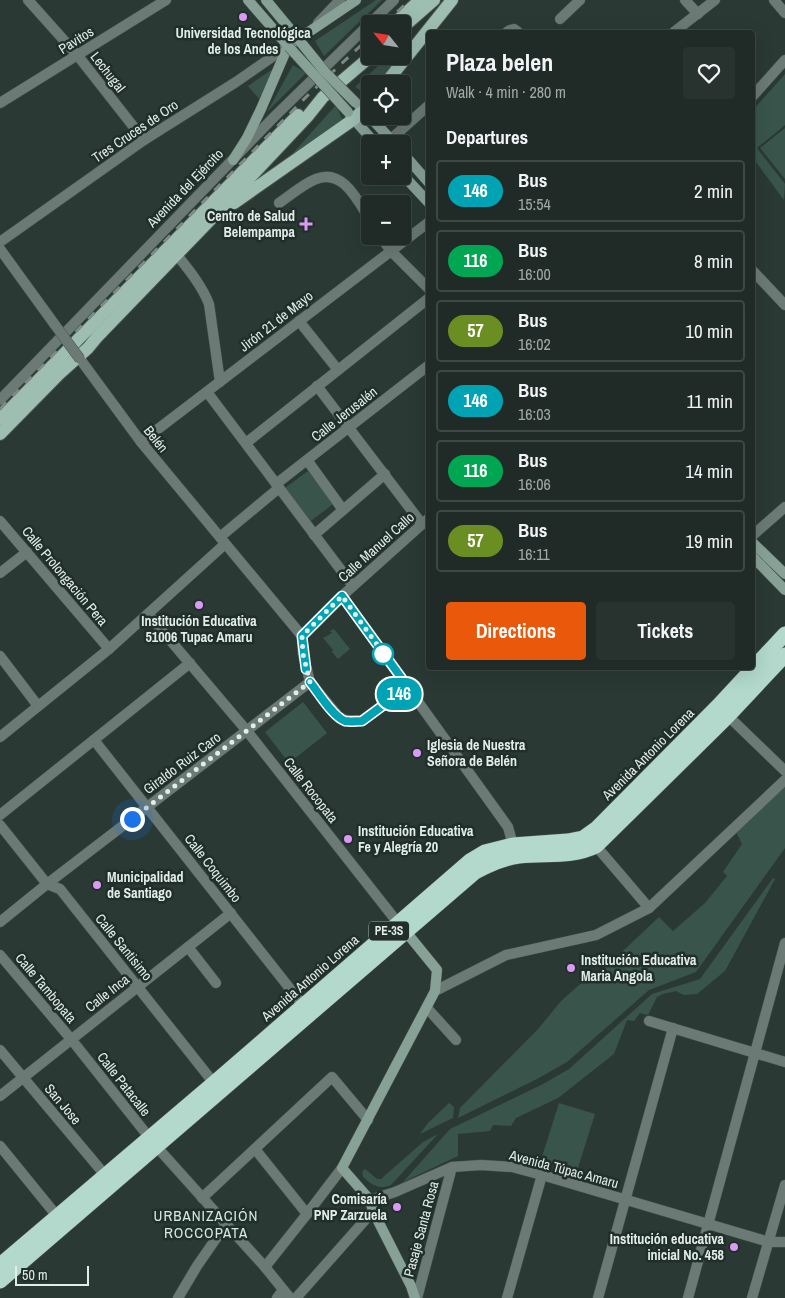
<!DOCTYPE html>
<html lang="en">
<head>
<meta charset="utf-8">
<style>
  :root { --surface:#202b27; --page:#28332f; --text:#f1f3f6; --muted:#a2a7a7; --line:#3d4744; --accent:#ea580c }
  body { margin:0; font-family:"Archivo Narrow",sans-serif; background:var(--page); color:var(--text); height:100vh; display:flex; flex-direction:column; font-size:19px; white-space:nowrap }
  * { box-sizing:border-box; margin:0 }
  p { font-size:16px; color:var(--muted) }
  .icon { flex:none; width:28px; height:28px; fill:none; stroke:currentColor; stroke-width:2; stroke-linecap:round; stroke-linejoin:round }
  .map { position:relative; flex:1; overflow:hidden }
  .side { position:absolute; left:426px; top:30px; width:329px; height:640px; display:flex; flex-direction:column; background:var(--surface); border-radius:5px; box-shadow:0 5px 20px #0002,0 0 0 1px var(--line) }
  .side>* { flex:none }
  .badge { padding:0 10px; border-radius:16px; font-size:18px; line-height:32px }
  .needle { width:32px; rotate:300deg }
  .fabs { position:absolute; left:361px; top:15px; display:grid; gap:10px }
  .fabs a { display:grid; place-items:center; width:50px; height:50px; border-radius:5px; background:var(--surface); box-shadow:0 5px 20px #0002,0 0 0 1px var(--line); font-size:25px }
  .scale { position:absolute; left:15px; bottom:12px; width:74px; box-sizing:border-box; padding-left:5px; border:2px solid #e2ece8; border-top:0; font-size:14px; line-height:18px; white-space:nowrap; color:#e2ece8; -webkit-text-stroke:4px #202f2a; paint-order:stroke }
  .you { position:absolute; width:25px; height:25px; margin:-12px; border:4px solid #fff; border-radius:50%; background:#1a73e8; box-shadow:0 0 0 8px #1a73e833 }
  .map>.badge { position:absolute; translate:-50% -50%; box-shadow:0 0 0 2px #fff }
  h2 { padding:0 20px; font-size:19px; line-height:45px }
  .round { display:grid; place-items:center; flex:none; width:52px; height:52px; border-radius:5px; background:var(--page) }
  .summary { display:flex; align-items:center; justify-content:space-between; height:85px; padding:0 20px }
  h1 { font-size:24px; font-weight:700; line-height:38px }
  .cta { display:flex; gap:10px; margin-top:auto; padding:10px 20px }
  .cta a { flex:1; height:58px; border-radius:5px; background:var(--accent); color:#fff; font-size:20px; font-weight:700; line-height:58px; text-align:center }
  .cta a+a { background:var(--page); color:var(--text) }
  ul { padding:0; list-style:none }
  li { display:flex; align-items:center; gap:15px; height:62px; margin:0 10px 8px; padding:0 10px; border:2px solid var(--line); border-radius:5px }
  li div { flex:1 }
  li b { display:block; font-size:19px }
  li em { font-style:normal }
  li .badge { min-width:55px; font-weight:700; text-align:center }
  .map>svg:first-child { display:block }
  .green { fill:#39554b }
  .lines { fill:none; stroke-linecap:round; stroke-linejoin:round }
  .street-casing { stroke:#475651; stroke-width:11 }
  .secondary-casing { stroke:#475651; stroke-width:11 }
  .primary-casing { stroke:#475651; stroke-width:14 }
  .highway-casing { stroke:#475651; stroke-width:16 }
  .street { stroke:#6b7a74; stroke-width:10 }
  .secondary { stroke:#88a197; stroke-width:10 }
  .primary { stroke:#9ebeb2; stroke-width:12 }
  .highway { stroke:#b2d9cb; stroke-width:15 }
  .rail { stroke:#7d8a85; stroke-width:3; stroke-dasharray:9 9; stroke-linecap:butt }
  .street-bridge-casing { stroke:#475651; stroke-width:11; stroke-linecap:butt }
  .secondary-bridge-casing { stroke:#475651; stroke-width:11; stroke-linecap:butt }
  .street-bridge { stroke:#6b7a74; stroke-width:10 }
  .secondary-bridge { stroke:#88a197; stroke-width:10 }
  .line-casing { stroke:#fff; stroke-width:11 }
  .line { stroke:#00a3b4; stroke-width:8 }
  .walk { stroke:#e2ece8; stroke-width:5; stroke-dasharray:0 9 }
  .poi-dot { fill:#db99f5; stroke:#202f2a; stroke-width:2 }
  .stop-dot { fill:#fff; stroke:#00a3b4; stroke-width:2.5 }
  .labels { text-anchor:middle; stroke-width:5; stroke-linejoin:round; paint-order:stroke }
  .shield { fill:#202f2a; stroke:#a8b3af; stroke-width:1 }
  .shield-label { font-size:12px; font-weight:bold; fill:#e2ece8 }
  .poi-label { font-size:14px; font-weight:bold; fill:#e2ece8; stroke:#202f2a; text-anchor:start }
  .street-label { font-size:14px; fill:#e2ece8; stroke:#202f2a }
  .neighbourhood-label { font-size:15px; letter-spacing:1px; fill:#d3e7df; stroke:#202f2a }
</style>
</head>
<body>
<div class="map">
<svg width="785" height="1298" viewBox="0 0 785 1298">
  <rect width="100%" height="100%" fill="#2a3934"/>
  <g class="green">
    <path d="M376,0h6l-58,56 -9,-15z"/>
    <path d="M389,56h13l-23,28h-9v11l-1,1 -14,-9z"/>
    <path d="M293,65l13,8 -39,39z"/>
    <path d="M277,66l-18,33 -11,-13z"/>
    <path d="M785,74v51l-28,23 28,36 -1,16 -31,-42 -1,-47z"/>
    <path d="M336,105l7,16 -58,41z"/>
    <path d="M785,128v51l-25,-31z"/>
    <path d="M308,471l25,33 -22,17 -26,-33z"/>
    <path d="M334,629l16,20 -12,10 -6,-7 1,-2 -10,-12 9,-5 -2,-2z"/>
    <path d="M303,702l24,31 -38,30 -24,-31z"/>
    <path d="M785,781v67l-89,124 -47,18 -82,72 -30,17 -79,39 2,-10 79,-80 22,-27 18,-16 29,-20 51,-48 14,14 32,-28 22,-27 -4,-4 19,-28 -7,-14z"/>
    <path d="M773,878l2,1 -50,92 -28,23 -13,1 -8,-4 -13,3 -6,3 -9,18 -8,-2 -6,8 -7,-1 -13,34 -56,44 -42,20 -5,8 -18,-1 -3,6 -32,3v22l-55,26 47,-53 93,-45 26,-15 83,-75 48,-15z"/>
    <path d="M449,1103l5,4 -1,11 -33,16 8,-11z"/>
    <path d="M559,1103l36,11 -18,57 -36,-11z"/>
    <path d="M438,1134l-47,51c-12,5 -19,0 -28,-8l-1,-5 3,-3 12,10h4l42,-37z"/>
  </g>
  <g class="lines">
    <g class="street-casing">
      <g id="street">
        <path d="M28,0l50,56 66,84"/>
        <path d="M685,0l13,14"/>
        <path d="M774,0l11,13"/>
        <path d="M560,19l20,-19"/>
        <path d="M318,23l22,-23"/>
        <path d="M507,32l3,-2 4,-1 4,3"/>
        <path d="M674,32l41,-32"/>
        <path d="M752,97l33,-37"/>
        <path d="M0,103l166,-103"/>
        <path d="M391,139l38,-34"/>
        <path d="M279,203c12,-8 24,-19 37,-24 27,-11 42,22 54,41"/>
        <path d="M380,236l11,15 38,38"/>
        <path d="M0,242l144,-102 92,-58 52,-36"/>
        <path d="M0,249l55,76"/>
        <path d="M177,255c12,15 25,31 32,49l11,78"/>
        <path d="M752,270l33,35"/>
        <path d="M299,321l39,49"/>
        <path d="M80,359l61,83 161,194"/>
        <path d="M317,386l105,138"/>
        <path d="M207,392l146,194"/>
        <path d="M0,400l275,-284 119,-116"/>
        <path d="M141,442l288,-220"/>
        <path d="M246,443l183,-145"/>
        <path d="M307,460l36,50"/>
        <path d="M276,484l153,-119"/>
        <path d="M0,521l109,128"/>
        <path d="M314,535l71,-61"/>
        <path d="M752,536l33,-29"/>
        <path d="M220,537l59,-49"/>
        <path d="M0,573l27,-21"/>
        <path d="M342,596l166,231 5,18 6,2"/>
        <path d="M148,614l99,117 151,192"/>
        <path d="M0,656l38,50"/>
        <path d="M408,687l-47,34 -16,-1 -7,-4 -28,-34 -7,-28 -1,-18 40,-40 87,-78"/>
        <path d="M724,712l61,59"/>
        <path d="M0,737l109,-88 116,-105"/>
        <path d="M94,740l212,269"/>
        <path d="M0,815l190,-152"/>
        <path d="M0,825l47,59 13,5 157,198"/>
        <path d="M596,846l53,62"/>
        <path d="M0,922l47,-38 263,-202"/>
        <path d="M188,947l28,36"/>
        <path d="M0,955l71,84 85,107 70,78 -29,42 -19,32"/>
        <path d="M435,991l71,-36 90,-20 53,-27 136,-128"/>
        <path d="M427,1008l29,32"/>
        <path d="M649,1021l136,41"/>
        <path d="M0,1050l105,125"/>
        <path d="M0,1096l231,-183"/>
        <path d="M0,1146l61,75"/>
        <path d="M255,1149l52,65 35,-46"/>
        <path d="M202,1198l130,-121 36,43"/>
        <path d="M370,1200l25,-8 57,-25 29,-2 31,2 30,8 227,67h16"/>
        <path d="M226,1224l39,43 42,-53"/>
        <path d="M265,1267l25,31"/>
        <path d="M277,1298l6,-8"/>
        <path d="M296,1298l77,-87"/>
        <path d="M417,1298l35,-131"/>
        <path d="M507,1298l35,-123"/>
        <path d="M598,1298l75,-270"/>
        <path d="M688,1298l97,-355"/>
        <path d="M752,1298l33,-113"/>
      </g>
    </g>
    <g class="secondary-casing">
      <g id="secondary">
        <path d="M248,0l41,47"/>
        <path d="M266,0l33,40"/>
        <path d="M359,105l36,39"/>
        <path d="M350,115l26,29"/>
        <path d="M402,152l27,31"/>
        <path d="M233,160l14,-22 14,-29 27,-63 68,-46"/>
        <path d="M402,174l27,29"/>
        <path d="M752,542l33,32"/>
        <path d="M752,556l33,34"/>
        <path d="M402,927l35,43 -2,21 -93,177 28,32 3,11 38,75 4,12"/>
      </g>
    </g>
    <g class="primary-casing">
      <g id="primary">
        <path d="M394,24l26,-24"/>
        <path d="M402,28l32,-28"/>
        <path d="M385,84l67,-84"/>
        <path d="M234,203l120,-84 16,-16"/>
        <path d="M0,419l298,-304"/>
        <path d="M0,434l59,-60 29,-26 9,-11 114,-118 96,-102 16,-20 48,-41"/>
      </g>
    </g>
    <g class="highway-casing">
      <g id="highway">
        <path d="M0,1265l214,-182 256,-222 15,-9 28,-7 55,-4 15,-3 14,-10 121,-122 67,-72"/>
        <path d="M0,1281l475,-409c14,-7 28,-14 44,-16 27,-3 52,2 77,-10l132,-130 57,-61"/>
      </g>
    </g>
    <use href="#street" class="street"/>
    <use href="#secondary" class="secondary"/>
    <use href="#primary" class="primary"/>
    <use href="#highway" class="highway"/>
    <g class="rail">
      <path d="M384,24l26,-24"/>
      <path d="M0,409l309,-315 61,-57"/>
    </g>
    <g class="street-bridge-casing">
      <path id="street-bridge" d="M55,325l25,34"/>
    </g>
    <g class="secondary-bridge-casing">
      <g id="secondary-bridge">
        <path d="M299,40l26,32 31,31"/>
        <path d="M289,47l59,65"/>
      </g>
    </g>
    <use href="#street-bridge" class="street-bridge"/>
    <use href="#secondary-bridge" class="secondary-bridge"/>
  </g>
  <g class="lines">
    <g class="line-casing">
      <path id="line" d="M306,669l-4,-33 40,-40 66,91 -46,34c-6,0 -11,1 -17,0 -12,-4 -27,-29 -35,-39"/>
    </g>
    <use href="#line" class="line"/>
    <path class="walk" d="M132,819l178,-137 -7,-28 -1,-18 40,-40 44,61 -3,-3"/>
  </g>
  <g class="poi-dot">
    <circle cx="243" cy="17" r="5"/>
    <path d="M303.5 216.5h5v5h5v5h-5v5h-5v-5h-5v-5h5z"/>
    <circle cx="199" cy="605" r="5"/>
    <circle cx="417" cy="753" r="5"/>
    <circle cx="348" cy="839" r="5"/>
    <circle cx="97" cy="885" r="5"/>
    <circle cx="571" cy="968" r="5"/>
    <circle cx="397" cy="1207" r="5"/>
    <circle cx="734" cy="1247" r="5"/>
  </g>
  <circle class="stop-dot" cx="383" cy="654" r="10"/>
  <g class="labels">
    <rect class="shield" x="369" y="921.5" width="40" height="19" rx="4"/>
    <g class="shield-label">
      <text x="389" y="935">PE-3S</text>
    </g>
    <g class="poi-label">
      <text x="243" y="38" text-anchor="middle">Universidad Tecnológica<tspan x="243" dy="16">de los Andes</tspan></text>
      <text x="295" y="221" text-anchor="end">Centro de Salud<tspan x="295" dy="16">Belempampa</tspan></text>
      <text x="199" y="626" text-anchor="middle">Institución Educativa<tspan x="199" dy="16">51006 Tupac Amaru</tspan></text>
      <text x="427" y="750">Iglesia de Nuestra<tspan x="427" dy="16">Señora de Belén</tspan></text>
      <text x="358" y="836">Institución Educativa<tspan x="358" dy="16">Fe y Alegría 20</tspan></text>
      <text x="107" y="882">Municipalidad<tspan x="107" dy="16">de Santiago</tspan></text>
      <text x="581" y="965">Institución Educativa<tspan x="581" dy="16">Maria Angola</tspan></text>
      <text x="387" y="1204" text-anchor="end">Comisaría<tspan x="387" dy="16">PNP Zarzuela</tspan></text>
      <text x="724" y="1244" text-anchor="end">Institución educativa<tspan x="724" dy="16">inicial No. 458</tspan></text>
    </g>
    <g class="street-label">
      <text transform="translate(76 40) rotate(-32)" y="5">Pavitos</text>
      <text transform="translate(108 72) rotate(52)" y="5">Lechugal</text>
      <text transform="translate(135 131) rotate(-34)" y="5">Tres Cruces de Oro</text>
      <text transform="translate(185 188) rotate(-46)" y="5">Avenida del Ejército</text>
      <text transform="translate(276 321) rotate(-38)" y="5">Jirón 21 de Mayo</text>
      <text transform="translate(344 414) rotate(-38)" y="5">Calle Jerusalén</text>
      <text transform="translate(156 439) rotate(51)" y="5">Belén</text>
      <text transform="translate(376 547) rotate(-42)" y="5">Calle Manuel Callo</text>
      <text transform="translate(65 576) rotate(50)" y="5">Calle Prolongación Pera</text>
      <text transform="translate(648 754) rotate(-45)" y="5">Avenida Antonio Lorena</text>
      <text transform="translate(182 763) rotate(-37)" y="5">Giraldo Ruiz Caro</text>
      <text transform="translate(311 790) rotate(52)" y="5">Calle Rocopata</text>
      <text transform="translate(213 868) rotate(52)" y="5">Calle Coquimbo</text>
      <text transform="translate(124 947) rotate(51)" y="5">Calle Santisimo</text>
      <text transform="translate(310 978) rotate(-41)" y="5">Avenida Antonio Lorena</text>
      <text transform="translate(46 988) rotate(50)" y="5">Calle Tambopata</text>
      <text transform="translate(107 993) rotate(-38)" y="5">Calle Inca</text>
      <text transform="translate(124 1084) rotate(52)" y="5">Calle Patacalle</text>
      <text transform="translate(63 1104) rotate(50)" y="5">San Jose</text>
      <text transform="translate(564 1169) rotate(15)" y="5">Avenida Túpac Amaru</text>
      <text transform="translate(421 1229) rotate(-75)" y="5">Pasaje Santa Rosa</text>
    </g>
    <g class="neighbourhood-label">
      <text x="206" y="1221">URBANIZACIÓN<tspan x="206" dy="17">ROCCOPATA</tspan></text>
    </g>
  </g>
</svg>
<div class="fabs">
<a><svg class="needle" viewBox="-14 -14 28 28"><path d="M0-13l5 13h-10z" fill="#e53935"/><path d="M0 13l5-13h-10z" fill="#a2a7a7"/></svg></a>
<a><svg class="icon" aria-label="locate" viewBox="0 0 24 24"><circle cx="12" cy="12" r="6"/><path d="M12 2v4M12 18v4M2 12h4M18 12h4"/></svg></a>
<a>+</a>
<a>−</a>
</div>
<div class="scale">50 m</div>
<div class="you" style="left:132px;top:819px"></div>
<b class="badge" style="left:399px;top:694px;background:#00a3b4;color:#fff">146</b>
<section class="side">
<div class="summary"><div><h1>Plaza belen</h1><p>Walk · 4 min · 280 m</p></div><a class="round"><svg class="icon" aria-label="heart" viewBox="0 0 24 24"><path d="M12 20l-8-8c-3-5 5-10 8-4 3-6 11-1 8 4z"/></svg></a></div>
<h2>Departures</h2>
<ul>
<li><span class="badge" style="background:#00a3b4;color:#fff">146</span><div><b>Bus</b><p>15:54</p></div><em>2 min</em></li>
<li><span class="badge" style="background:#00a651;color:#fff">116</span><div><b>Bus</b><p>16:00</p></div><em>8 min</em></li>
<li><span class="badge" style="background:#6b8e23;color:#fff">57</span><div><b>Bus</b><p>16:02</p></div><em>10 min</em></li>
<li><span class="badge" style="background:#00a3b4;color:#fff">146</span><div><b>Bus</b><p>16:03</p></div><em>11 min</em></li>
<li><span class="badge" style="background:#00a651;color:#fff">116</span><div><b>Bus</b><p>16:06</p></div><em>14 min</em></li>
<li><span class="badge" style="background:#6b8e23;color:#fff">57</span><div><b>Bus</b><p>16:11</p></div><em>19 min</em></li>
</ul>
<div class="cta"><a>Directions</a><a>Tickets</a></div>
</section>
</div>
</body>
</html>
